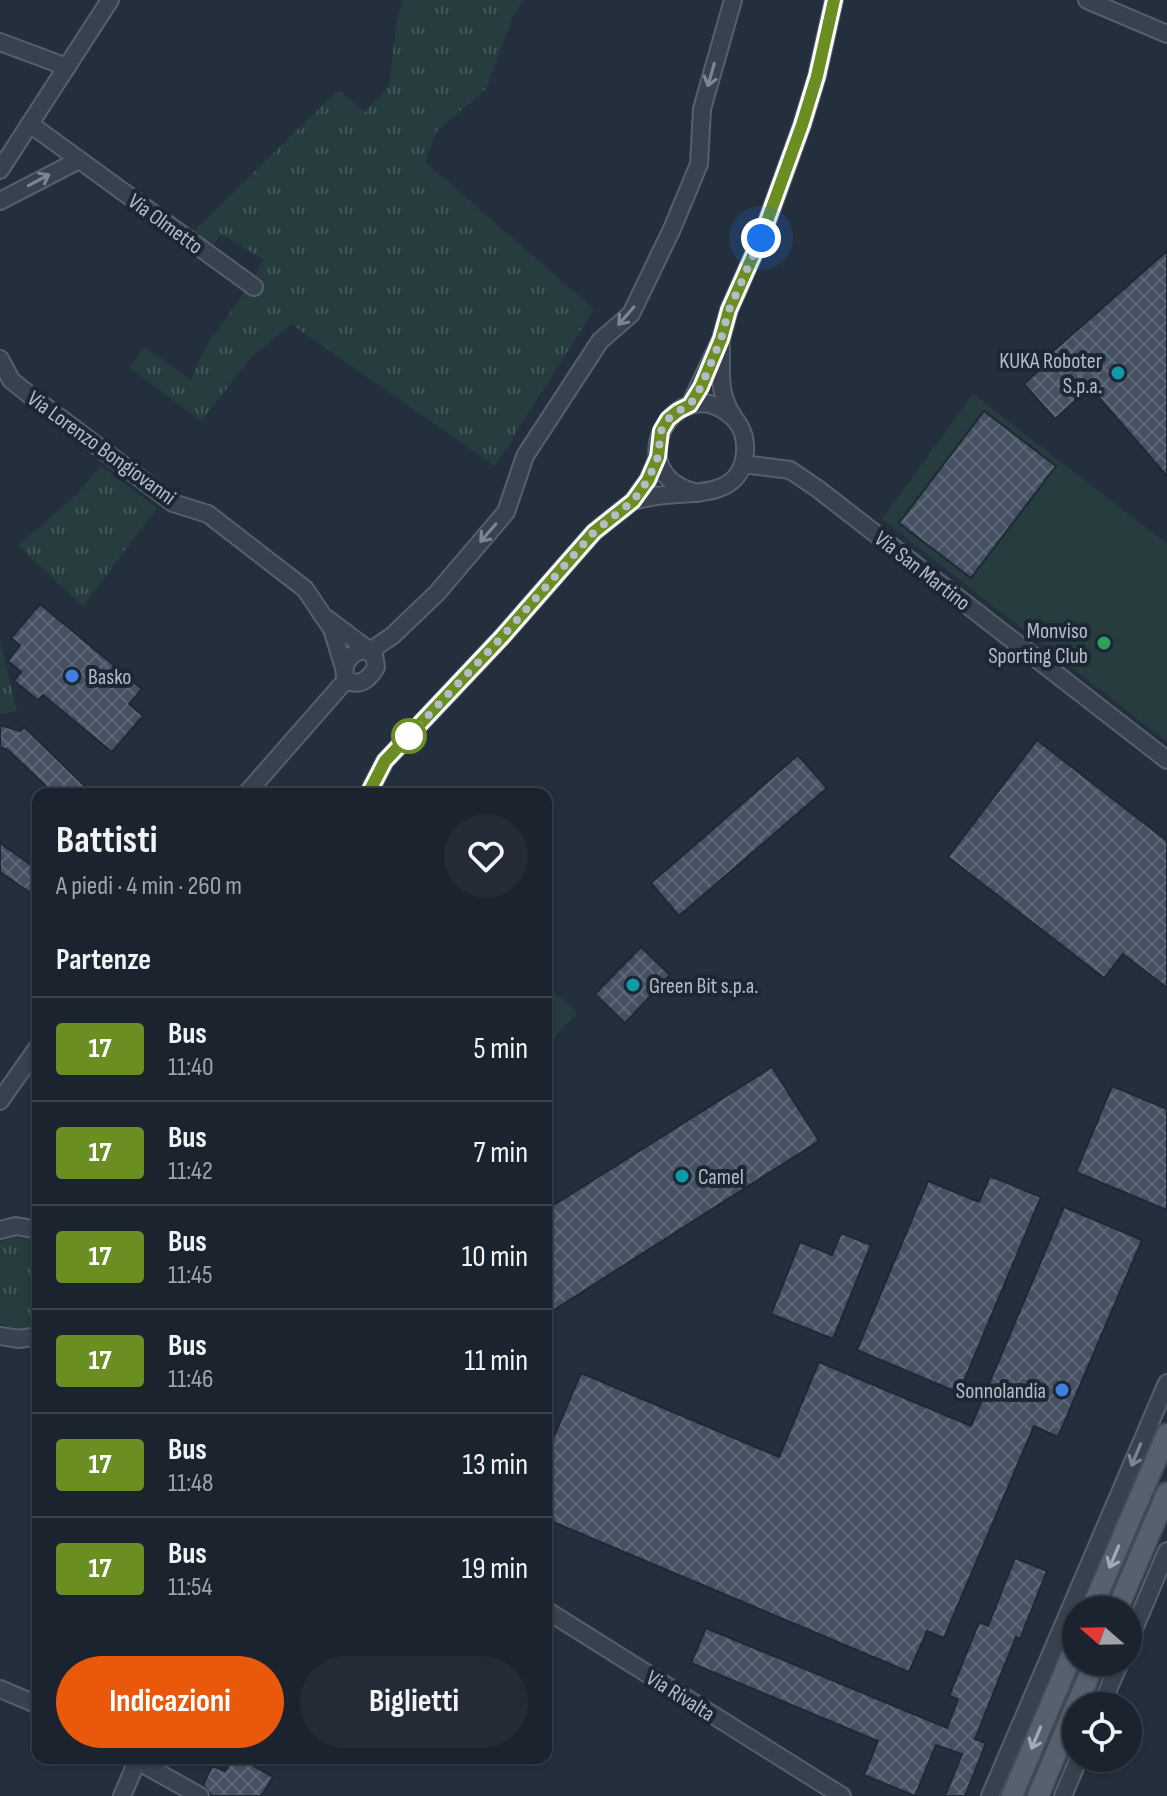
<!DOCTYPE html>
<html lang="it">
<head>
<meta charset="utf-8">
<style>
  :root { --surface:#1b232e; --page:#242b36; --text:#f1f3f6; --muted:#a0a4aa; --line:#39404a; --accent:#ea580c }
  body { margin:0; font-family:"Sofia Sans Condensed",sans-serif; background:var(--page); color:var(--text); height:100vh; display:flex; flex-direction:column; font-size:30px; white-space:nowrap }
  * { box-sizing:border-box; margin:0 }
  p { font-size:26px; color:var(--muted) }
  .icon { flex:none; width:44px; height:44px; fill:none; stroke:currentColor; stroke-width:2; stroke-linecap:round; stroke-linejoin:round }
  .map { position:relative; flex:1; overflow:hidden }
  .details { position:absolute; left:32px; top:788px; width:520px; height:976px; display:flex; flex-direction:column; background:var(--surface); border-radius:16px; box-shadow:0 2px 6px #0004,0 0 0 2px var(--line) }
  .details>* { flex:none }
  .badge { padding:0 16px; border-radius:6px; font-size:28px; line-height:52px }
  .needle { width:52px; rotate:290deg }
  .fabs { position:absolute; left:1062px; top:1596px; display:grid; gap:16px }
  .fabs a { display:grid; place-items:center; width:80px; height:80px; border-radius:50%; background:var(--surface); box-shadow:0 2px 6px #0004,0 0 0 2px var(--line); font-size:40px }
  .you { position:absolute; width:40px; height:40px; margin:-20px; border:6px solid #fff; border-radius:50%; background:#1a73e8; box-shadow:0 0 0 12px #1a73e833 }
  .map>.badge { position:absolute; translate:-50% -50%; box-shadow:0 0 0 4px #fff }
  h2 { padding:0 24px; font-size:30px; line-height:72px }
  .round { display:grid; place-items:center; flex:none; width:84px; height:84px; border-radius:42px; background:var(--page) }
  .headline { display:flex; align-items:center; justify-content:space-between; height:136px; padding:0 24px }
  h1 { font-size:38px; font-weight:700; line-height:60px }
  .action { display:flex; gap:16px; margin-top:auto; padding:16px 24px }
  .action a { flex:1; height:92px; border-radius:48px; background:var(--accent); color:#fff; font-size:32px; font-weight:700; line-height:92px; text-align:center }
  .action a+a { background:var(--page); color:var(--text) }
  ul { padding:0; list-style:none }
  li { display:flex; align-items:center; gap:24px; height:104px; padding:0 24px; border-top:2px solid var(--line) }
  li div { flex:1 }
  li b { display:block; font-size:30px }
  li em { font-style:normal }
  li .badge { min-width:88px; font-weight:700; text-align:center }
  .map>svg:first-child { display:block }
  .grass { fill:url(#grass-tufts) }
  .pitch { fill:#263c3f }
  .building { fill:url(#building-cross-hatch); stroke:#1f2835; stroke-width:2 }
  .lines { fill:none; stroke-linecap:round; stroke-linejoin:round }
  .minor-casing { stroke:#565f6c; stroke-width:20 }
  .major-casing { stroke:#414a57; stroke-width:24 }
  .minor { stroke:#38414e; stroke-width:16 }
  .major { stroke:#56606e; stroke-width:20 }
  .oneway { stroke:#7c8592 }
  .oneway2 { stroke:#a1aab7 }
  .line-casing { stroke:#fff; stroke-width:18 }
  .line { stroke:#6b8e23; stroke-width:12 }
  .walk { stroke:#b4bcc9; stroke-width:8; stroke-dasharray:0 14.4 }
  .culture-dot { fill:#0f9aa8; stroke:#1d2633; stroke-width:3 }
  .leisure-dot { fill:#2e9e5b; stroke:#1d2633; stroke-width:3 }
  .shop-dot { fill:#3f7fe0; stroke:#1d2633; stroke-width:3 }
  .stop-dot { fill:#fff; stroke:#6b8e23; stroke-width:4 }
  .labels { text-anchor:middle; stroke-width:8; stroke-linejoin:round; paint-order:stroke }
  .street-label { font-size:22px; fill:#b4bcc9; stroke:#1d2633 }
  .poi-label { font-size:22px; fill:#b4bcc9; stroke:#1d2633; text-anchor:end }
</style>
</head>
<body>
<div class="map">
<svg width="1167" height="1796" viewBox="0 0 1167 1796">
  <defs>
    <pattern id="grass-tufts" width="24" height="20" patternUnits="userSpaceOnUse" patternTransform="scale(2)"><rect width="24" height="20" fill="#263c3f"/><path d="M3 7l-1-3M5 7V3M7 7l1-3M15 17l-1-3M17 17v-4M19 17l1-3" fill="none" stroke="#435659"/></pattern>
    <pattern id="building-cross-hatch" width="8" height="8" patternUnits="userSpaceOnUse" patternTransform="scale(2)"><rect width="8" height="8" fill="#455162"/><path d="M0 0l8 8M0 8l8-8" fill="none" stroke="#5d6877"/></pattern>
  </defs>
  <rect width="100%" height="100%" fill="#242f3e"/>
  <g class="grass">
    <path d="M404,0h120l-11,16 -27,73 -49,42 -12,31 169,147 -99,157 -204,-142 -39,32 -51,65 -72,-54 16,-20 46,33 12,-29 51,-72 9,-20 -42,-25 -11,15 -18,-16 146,-143 27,22 24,-26 8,-66z"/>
    <path d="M101,466l56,42 -74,98 -65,-60 58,-51z"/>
    <path d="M0,641l17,70 -17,3z"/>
    <path d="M13,1237l25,3 -1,87 -15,3 -22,-6v-82z"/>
  </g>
  <g class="pitch">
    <path d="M973,394l194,150v198l-285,-223z"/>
    <path d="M546,984l31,29 -31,33z"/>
  </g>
  <g class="building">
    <path d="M1167,251v225l-71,-82 -5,5 -6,-7 -30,27 -31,-35 30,-28 -3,-3z"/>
    <path d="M984,411l72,55 -85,112 -72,-55z"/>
    <path d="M40,604l102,85 -13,15 14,12 -31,36 -69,-57 -5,5 -24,-19 7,-9 -13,-11 12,-16 -9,-7z"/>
    <path d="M0,725l20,6 4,-4 69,67h-39l-46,-44 -8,-3z"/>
    <path d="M1037,740l130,101v147l-44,-34 -19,24 -156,-121z"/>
    <path d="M798,755l29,33 -148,128 -28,-33z"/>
    <path d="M0,843l38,27v28l-38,-26z"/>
    <path d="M641,947l29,28 -45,48 -30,-29z"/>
    <path d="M772,1067l47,74 -273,174v-105z"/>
    <path d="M1112,1086l55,23v101l-91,-38z"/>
    <path d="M990,1176l51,21 -82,196 -102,-43 71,-169 51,21z"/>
    <path d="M1064,1207l78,33 -84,197 -24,-11 -90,212 -17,-7 -18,41 -363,-153v-64l35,-82 198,84 40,-95 152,64z"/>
    <path d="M841,1233l30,12 -38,94 -62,-25 29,-72 32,13z"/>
    <path d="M1015,1558l32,13 -27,68 -4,-2 -41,102 11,4 -21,53h-20l17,-42 -26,-9 -21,51 -51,-21 14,-34 -187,-78 15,-35 241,100 11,-29 -9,-3 30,-74 9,4z"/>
    <path d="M233,1758h7l33,19 -12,19h-49l-9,-11 9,-19 13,5z"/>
  </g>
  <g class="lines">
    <g class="minor-casing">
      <g id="minor">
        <path d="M1087,0l80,34"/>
        <path d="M0,42l67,25"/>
        <path d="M30,124l224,163"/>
        <path d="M0,170l110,-170"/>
        <path d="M0,201l79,-41"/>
        <path d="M721,346c0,25 -3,49 12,70"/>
        <path d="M0,359l11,21 20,16 142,107 35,11 97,75 27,40 12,39"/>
        <path d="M690,405l31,-66 8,-29 32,-72 41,-113 15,-49 17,-76"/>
        <path d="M743,464l47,6 28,19 349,271"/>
        <path d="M633,501c8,-2 16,-4 24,-5 33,-5 85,4 88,-44 1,-15 -4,-29 -16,-38 -54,-44 -113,60 -31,79"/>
        <path d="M322,615l48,36 22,-15 45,-43 69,-81 19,-56 75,-115 31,-27 41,-85 27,-65 3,-55 31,-109"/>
        <path d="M246,794l100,-114c-5,-15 3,-26 17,-30l11,4 2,13c-7,13 -17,20 -30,13"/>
        <path d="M368,794l17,-33 117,-124 92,-105 39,-31 15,-21 10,-23"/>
        <path d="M0,1101l38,-54"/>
        <path d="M0,1230l16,-4 22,4"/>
        <path d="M0,1336l19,3 19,-3"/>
        <path d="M546,1610l296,186"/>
        <path d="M1128,1643l39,-92"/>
        <path d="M0,1689l38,16"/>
        <path d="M1101,1706l19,-44"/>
        <path d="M132,1758l68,38"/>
        <path d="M122,1796l15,-35"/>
        <path d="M990,1796l177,-413"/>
        <path d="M1063,1796l16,-38"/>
      </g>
    </g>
    <g class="major-casing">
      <g id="major">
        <path d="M1091,1610l76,-176"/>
        <path d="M1117,1610l50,-117"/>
        <path d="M1076,1706l19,-44"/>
        <path d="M1012,1796l64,-151"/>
        <path d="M1038,1796l38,-90"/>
      </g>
    </g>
    <use href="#minor" class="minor"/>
    <use href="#major" class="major"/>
  </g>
  <defs><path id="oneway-shaft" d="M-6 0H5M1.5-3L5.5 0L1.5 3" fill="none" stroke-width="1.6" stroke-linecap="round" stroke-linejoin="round" transform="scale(2)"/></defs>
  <g class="oneway">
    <use href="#oneway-shaft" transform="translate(711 75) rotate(106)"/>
    <use href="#oneway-shaft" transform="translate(39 180) rotate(-28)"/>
    <use href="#oneway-shaft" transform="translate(626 316) rotate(131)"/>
    <use href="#oneway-shaft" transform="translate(488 533) rotate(131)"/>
    <use href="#oneway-shaft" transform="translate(1136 1455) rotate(113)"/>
  </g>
  <g class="oneway2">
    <use href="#oneway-shaft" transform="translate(1114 1557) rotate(113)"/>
    <use href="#oneway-shaft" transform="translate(1036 1738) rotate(113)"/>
  </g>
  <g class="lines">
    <g class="line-casing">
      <path id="line" d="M368,794l17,-33 117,-124 92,-105 39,-31 15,-21 10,-23 3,-26 7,-12 10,-8 12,-6 11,-18 20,-48 8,-29 32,-72 41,-113 15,-49 17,-76"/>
    </g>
    <use href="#line" class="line"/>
    <path class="walk" d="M409,736l93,-99 92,-105 39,-31 15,-21 10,-23 3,-26 7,-12 10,-8 12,-6 11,-18 20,-48 8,-29 32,-72"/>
  </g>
  <g class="culture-dot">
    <circle cx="1118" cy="373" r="8"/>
    <circle cx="633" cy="985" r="8"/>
    <circle cx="682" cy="1176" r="8"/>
  </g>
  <circle class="leisure-dot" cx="1104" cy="643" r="8"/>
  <g class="shop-dot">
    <circle cx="72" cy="676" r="8"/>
    <circle cx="1062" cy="1390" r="8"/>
  </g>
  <circle class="stop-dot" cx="409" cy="736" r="16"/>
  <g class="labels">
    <g class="street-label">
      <text transform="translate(166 223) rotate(36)" y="8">Via Olmetto</text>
      <text transform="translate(102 447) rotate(36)" y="8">Via Lorenzo Bongiovanni</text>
      <text transform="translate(923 570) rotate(38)" y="8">Via San Martino</text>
      <text transform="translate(681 1695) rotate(32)" y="8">Via Rivalta</text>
    </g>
    <g class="poi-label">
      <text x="1102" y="368">KUKA Roboter<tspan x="1102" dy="25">S.p.a.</tspan></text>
      <text x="1088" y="638">Monviso<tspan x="1088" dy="25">Sporting Club</tspan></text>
      <text x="88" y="684" text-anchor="start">Basko</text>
      <text x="649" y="993" text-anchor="start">Green Bit s.p.a.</text>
      <text x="698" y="1184" text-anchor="start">Camel</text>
      <text x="1046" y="1398">Sonnolandia</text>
    </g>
  </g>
</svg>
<div class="fabs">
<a><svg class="needle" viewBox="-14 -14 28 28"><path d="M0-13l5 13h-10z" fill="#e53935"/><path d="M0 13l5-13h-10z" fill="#a0a4aa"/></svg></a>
<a><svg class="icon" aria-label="locate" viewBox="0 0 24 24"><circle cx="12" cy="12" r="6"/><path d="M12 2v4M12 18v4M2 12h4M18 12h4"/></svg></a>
</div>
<div class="you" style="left:761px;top:238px"></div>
<section class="details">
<div class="headline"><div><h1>Battisti</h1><p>A piedi · 4 min · 260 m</p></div><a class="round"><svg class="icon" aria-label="heart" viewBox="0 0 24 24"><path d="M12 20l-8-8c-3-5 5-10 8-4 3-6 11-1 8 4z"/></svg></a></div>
<h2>Partenze</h2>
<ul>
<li><span class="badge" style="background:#6b8e23;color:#fff">17</span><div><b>Bus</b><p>11:40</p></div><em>5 min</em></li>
<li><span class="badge" style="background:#6b8e23;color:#fff">17</span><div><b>Bus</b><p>11:42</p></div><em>7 min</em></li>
<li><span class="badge" style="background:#6b8e23;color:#fff">17</span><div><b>Bus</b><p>11:45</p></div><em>10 min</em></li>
<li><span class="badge" style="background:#6b8e23;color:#fff">17</span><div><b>Bus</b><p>11:46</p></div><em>11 min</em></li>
<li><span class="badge" style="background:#6b8e23;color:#fff">17</span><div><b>Bus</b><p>11:48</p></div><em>13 min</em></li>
<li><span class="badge" style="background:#6b8e23;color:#fff">17</span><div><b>Bus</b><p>11:54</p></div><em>19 min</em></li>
</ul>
<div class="action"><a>Indicazioni</a><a>Biglietti</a></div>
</section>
</div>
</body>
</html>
